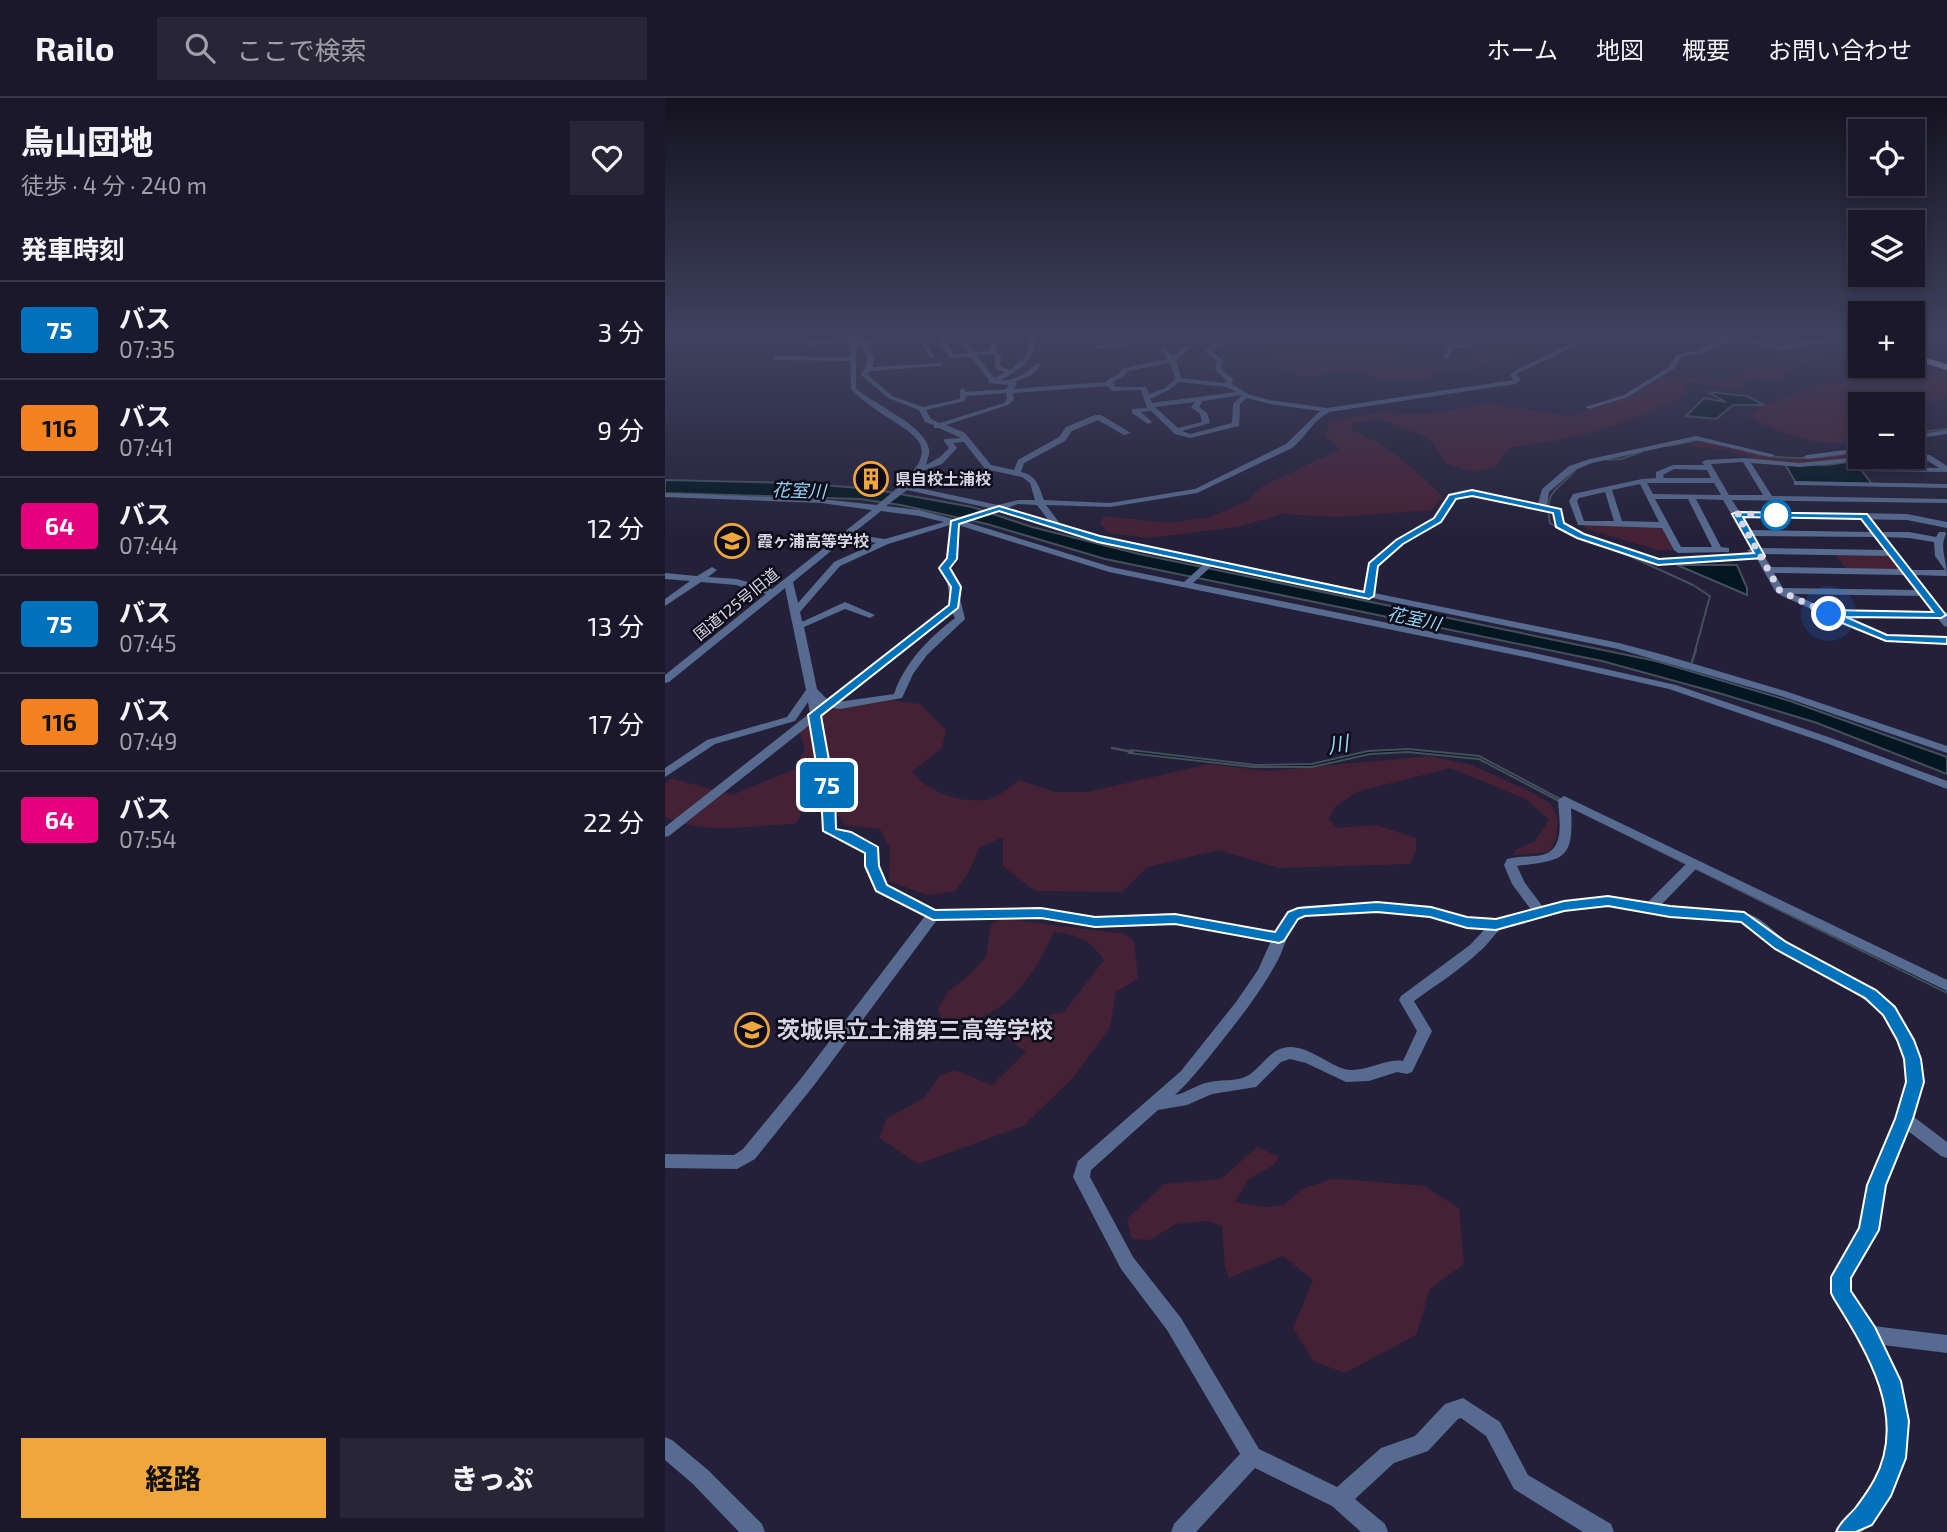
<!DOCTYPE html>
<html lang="ja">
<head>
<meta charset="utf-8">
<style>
  :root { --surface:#1b182b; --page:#282537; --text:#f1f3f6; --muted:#a0a0a9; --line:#393747; --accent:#efa73d }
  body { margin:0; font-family:"Exo 2","Noto Sans JP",sans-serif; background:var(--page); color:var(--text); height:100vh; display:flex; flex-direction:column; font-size:26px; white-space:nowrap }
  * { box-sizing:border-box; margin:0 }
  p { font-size:23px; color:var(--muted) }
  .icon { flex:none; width:38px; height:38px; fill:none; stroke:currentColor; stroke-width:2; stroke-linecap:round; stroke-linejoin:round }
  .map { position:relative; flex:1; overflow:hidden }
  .panel { display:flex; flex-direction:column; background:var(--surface); width:665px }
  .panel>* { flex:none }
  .badge { padding:0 14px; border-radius:5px; font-size:24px; line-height:46px }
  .fabs { position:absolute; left:1183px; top:21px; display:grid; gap:14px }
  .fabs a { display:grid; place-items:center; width:77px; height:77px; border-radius:0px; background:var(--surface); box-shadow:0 4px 10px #0003,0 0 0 2px var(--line); font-size:35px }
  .you { position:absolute; width:35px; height:35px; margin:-18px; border:5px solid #fff; border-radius:50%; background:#1a73e8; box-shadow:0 0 0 10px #1a73e833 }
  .map>.badge { position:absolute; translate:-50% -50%; box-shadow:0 0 0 4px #fff }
  h2 { padding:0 21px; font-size:26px; line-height:63px }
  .round { display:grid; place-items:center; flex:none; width:74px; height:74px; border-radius:0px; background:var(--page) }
  .headline { display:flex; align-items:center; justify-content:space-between; height:119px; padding:0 21px }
  h1 { font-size:33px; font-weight:800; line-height:52px }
  .primary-button { display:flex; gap:14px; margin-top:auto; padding:14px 21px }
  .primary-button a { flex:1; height:80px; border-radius:0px; background:var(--accent); color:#111; font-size:28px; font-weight:800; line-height:80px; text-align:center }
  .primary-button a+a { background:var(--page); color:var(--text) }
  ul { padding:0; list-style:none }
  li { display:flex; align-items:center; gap:21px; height:98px; padding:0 21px; border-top:2px solid var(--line) }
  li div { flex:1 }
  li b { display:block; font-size:26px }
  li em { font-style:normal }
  li .badge { min-width:77px; font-weight:700; text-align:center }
  header { display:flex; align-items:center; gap:42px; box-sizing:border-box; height:98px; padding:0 35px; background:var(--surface); border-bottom:2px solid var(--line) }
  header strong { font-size:33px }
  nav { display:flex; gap:38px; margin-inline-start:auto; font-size:24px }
  .search { width:490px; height:63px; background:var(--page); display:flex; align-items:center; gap:18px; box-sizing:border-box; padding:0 24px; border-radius:0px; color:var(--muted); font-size:26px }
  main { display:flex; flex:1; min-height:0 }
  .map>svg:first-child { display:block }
  .green { fill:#442135 }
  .water { fill:#041720; stroke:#43505c; stroke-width:2 }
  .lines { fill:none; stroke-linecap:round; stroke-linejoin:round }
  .stream-far1 { stroke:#43505c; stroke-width:2 }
  .stream { stroke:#43505c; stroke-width:2.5 }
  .minor { fill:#566b8f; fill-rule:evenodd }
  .highway { fill:#bacff4; fill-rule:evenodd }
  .line { fill:#0072bc; stroke:#fff; stroke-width:2 }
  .walk { stroke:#d7d6e7; stroke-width:7; stroke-dasharray:0 12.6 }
  .stop-dot { fill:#fff; stroke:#0072bc; stroke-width:3.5 }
  .labels { text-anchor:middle; stroke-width:5; stroke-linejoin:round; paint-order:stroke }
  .far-poi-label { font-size:16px; font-weight:bold; fill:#d7d6e7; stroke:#0d0c17; text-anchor:start }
  .far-street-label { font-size:16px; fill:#d7d6e7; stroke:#0d0c17 }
  .far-water-label { font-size:18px; font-style:italic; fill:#91d7fc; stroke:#0d0c17 }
  .water-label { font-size:21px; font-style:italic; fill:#91d7fc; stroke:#0d0c17 }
  .near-poi-label { font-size:23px; font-weight:bold; fill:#d7d6e7; stroke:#0d0c17; text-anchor:start }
</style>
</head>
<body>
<header>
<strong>Railo</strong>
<div class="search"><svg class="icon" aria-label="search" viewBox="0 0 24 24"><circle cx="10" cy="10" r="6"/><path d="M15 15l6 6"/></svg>ここで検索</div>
<nav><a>ホーム</a><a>地図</a><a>概要</a><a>お問い合わせ</a></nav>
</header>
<main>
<section class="panel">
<div class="headline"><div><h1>烏山団地</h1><p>徒歩 · 4 分 · 240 m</p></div><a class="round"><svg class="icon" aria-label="heart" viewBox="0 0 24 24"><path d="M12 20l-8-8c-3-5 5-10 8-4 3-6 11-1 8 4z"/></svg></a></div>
<h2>発車時刻</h2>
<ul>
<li><span class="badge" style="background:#0072bc;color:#fff">75</span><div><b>バス</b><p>07:35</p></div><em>3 分</em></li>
<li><span class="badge" style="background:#f58220;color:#111">116</span><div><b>バス</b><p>07:41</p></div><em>9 分</em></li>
<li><span class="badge" style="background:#e6007e;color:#fff">64</span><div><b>バス</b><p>07:44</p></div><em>12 分</em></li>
<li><span class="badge" style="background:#0072bc;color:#fff">75</span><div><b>バス</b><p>07:45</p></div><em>13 分</em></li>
<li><span class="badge" style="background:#f58220;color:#111">116</span><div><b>バス</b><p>07:49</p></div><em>17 分</em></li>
<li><span class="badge" style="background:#e6007e;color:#fff">64</span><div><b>バス</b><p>07:54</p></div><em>22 分</em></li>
</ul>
<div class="primary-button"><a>経路</a><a>きっぷ</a></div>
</section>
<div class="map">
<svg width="1282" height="1434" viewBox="0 0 1282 1434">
  <rect width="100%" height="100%" fill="#242039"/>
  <g class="green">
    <path d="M874,243l-68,29 -39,1 2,7 -51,3 -17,-8 -32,-1 -16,4 -24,-1 -16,-6 -11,-10 8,-12 17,-4 113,1 -18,11c17,4 54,10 71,7 29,-5 51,-18 81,-21z"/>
    <path d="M1190,248l5,1v12l-41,1 -22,7 -17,13 -31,-2 -12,11 -40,-7 -15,3 5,8c-53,32 -113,46 -174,54l-5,2 -12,18 -24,5 -25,-8 -18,-26 -50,-19 -27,4v7c42,19 59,36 91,67l-12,13 -95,7 -54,-3 -45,13 -88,11 -40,-5 -9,-9 4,-8 65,7 41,-6 37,-16 14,-14 79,-38 -15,-13 5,-14 47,-9 53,1 60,-11 78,13 67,-22 28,-18 63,5 25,-14 -3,-5 41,-6h60z"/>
    <path d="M1257,275l25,2v22l-34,10v-3h-53v36c-37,11 -80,-7 -112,-24l11,-8 61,-24z"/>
    <path d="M1037,343l70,17 49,-2 39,-7v8h18l-52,7 -64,-2 -34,-12 -41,-4z"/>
    <path d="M916,425l83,2 14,25h-21l-70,-21z"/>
    <path d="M1170,456l56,2 12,15 -56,-1z"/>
    <path d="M227,602l28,4 26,26 -4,18 -30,24c16,20 48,31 74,28 10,-1 24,-14 33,-20l36,12h32l122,-28 57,7 164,-15 42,9 57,26 22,13 7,15 -2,21 -7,12 -36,3 3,-5 19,-9 14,-21 -22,-20 -76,-32 -95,24 -21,15 -6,12 8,9 39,-3 40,13v13l-6,13 -131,4 -60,-18 -72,17 -25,25 -87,-1 -32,-25v-29l-24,11 -10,24 -14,19 -28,4 -38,-14 1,-33 -10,-19 -35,-4 -11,-15 -35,-4 2,9 -6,9c-44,1 -89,12 -130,-7v-33l6,-6 61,17 63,-26 10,-21 -9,-27 40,-12z"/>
    <path d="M338,821l122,15 9,7 4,37 -22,14 -6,35 -37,51 -50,48 -105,38 -39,-26 8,-20 37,-20 16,-23 15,-5 37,15 34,-33 -26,-19 -1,-8 65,-13 40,-52c-14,-21 -26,-25 -50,-28 -23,49 -52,92 -111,93l-5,-16 10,-18 24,-18 14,-17 5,-32z"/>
    <path d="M592,1049l22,10 -5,8 -25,14 -14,23 30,5 19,-2 18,-16 30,-10 21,1 71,6 35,22 5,56 -34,25 -14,46 -71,38 -32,-12 -20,-33 20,-48 -30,-24 -54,22 -4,-10 -3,-42 -15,-5 -31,3 -26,16 -18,-1 -5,-20 37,-35 57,-5z"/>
  </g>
  <g class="water">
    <path d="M1043,294l39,4 17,9h-31l-17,14 -30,-3 18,-18 22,4z"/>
    <path d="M1189,363l18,23 -76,-1 -11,-19 42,1z"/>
    <path d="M0,382l132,3 75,6 100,18 60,20 107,27 517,107 134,40 157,56v17l-130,-51 -95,-29 -120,-33 -497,-102 -118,-35 -86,-19 -41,-6 -195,-6z"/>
    <path d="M1012,467h60l10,23v7z"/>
    <path d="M743,651l71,7 83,44 385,188v5l-390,-193 -78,-41 -71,-7 -38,2 -58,13h-59l-124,-14 2,-3 124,15 57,-1 56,-13z"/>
  </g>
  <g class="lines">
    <g class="stream-far1">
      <path d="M1248,335l34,-4"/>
      <path d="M1003,348l31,-6"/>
      <path d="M1081,353c35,10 68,8 104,2"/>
      <path d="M942,362l14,-1 20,-7"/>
      <path d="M900,434l-15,-9c-7,-35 9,-32 27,-55"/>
      <path d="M956,454l72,33 17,11 -15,55"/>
    </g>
    <g class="stream">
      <path d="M1027,564l4,-13"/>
      <path d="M447,650l21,4"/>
    </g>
    <g class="minor">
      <path d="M185,239h8l6,5 22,-5h15l-34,8 7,13 -1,9 69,-4 1,1 -3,2 -69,5 -4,3 25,22 31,11 37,-8v-9l3,-2 3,4 40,-3 3,-4 -21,-2 1,-3 -18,-23 -21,1 -14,-21h6l12,18 15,-2 -12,-16h7l11,15 15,-2 2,-12 6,-1 -2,16 5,2 -1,11 10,4 15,-13 5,-15 -3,-5h6l3,5c-4,21 -18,29 -36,38 14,2 27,-7 37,-17l5,1 -9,10 -18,8 2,2 -3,5 92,-7 1,-2 12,-6 4,-6 45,-9 -7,-10h4l8,7 16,-12 2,3 -15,13 5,18 44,5 1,-3 -11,-10 2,-9 -13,-10 12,-8 -4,-6h7l4,6 -12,8 12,9 -2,9 12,10 -1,5 18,11 20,5 57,8 186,-28 -3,-5 4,-4 66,-32 82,-2 -20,6h-61l-63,30 -1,2 4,5 -6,4 -186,28c-16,8 -23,25 -37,36l-95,45 -87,14 -64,-2 15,20 39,12 265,54 5,-28 27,-23 38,-22 14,-23 23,-4 66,13 4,-15 27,-23 21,-7 106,-23 79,19 -4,2 -75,-17 -104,23 -17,7 -26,22 -2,14 14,3 2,15 21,10 75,25 95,-5 -7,-3 4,-3 -28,-48 -27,-1 25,48 8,1v4l-51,1 -4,-3 -12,-22 -84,-3 -9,-24 4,-7 69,-15 14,-1v-6l17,-7h31l-2,-3 4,-2 39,-2 55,5 60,-6h22l-4,2 -78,8 -49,-4 21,33 175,3v4l-215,-3 7,11 168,3 40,8v6l-40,-8 -165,-3 8,13 122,2 -1,-2 4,-3 6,5h28l27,5 3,-5h6l1,2c-7,14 1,26 1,42l-33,-1 29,37h4v15l-3,-1 -7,-8 -91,-1 42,18 59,3v6l-65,-4 -100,-44 -7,-5 -18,-32 -99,6 -80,-27 -22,-11 -2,-14 -82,-18 -17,4 -14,23 -38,22 -26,22 -3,27 245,50 45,12 124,37 159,54v7l-166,-57 -163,-47 -405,-84 -20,18 337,69 146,33 158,54 113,42v8l-121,-46 -157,-54 -139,-31 -421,-86 -151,-47 -1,34 -8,9 7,14 9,37 -2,2 -36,34 -14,19 -11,24 -62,11 -9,-1 -9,7 8,55 5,59 15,3 27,16 2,3 -1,15 8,19 49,25 106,-2 54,9 80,-3 100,19 13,-20 15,-7 74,-4 54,5 36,11 30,2 35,-9 -20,-27 -8,-19 3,-6c12,-3 24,-2 35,-4 24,-6 17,-36 16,-55l6,-4 383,184v11l-251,-122 -36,37c28,5 58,0 85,7 19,4 32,24 49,33 45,27 95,42 118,94 12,27 12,50 2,77l33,25v16l-6,-2 -33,-25 -24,55 -6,42 -10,21 -14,22 -4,10 2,14 21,31 74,9v18l-64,-8c33,68 31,129 -21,187h-25c5,-12 16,-20 24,-30 9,-11 16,-25 21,-38 12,-41 -1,-92 -23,-127 -10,-15 -28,-33 -27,-53 2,-21 19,-35 27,-53 7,-15 5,-33 10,-49 11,-35 44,-74 38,-112 -12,-75 -75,-84 -127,-119 -12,-8 -24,-26 -39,-30 -20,-5 -50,-2 -71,-5 -20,-2 -40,-8 -60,-10 -28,-3 -59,8 -86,16 -6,2 -15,3 -21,6 -9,5 -15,17 -23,23 -20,19 -44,34 -66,50l18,30 -20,41 -5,2 -10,-2 -28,9 -23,1 -40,-19 -16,-4 -9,3 -25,25 -44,7 -25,11 -29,5 -67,60 -1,7 43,80 48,61 78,131 78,38 44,-39 34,-12 30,-32 18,-6 37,24 28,53 83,49 3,8h-31l-69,-43 -28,-53 -25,-18 -3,1 -30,32 -34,12 -39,36 30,25 3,8h-27l-29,-26 -77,-38 -59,64h-25l3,-8 66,-70 -73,-124 -46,-61 -48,-92 5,-16 103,-90 55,-69 22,-32 13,-29 -96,-17 -80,3 -54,-9 -104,2 -122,164 -60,75 -18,10 -72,-1v-14l69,1 9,-6 60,-73 122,-160 -49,-25 -10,-25 1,-13 -25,-15 -17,-4 -2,-3 -5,-61 -6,-47 -143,113 -4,1v-10l145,-114 -2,-11 -13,19 -80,23 -50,33v-9l42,-28 80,-23 19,-27 -21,-102 -116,94 -4,1v-8l101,-81 -30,-9 -35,-3 -36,24v-7l25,-18 -25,-2v-6l32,3 15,-9 5,3 -9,7 29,2 35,10 100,-79 -51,-7 -156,-6v-4l156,6 56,6c91,-72 23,-66 -26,-116l-1,-28 -75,-1 -3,-2 3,-2 75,1v-14l-43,2 -3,-2 3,-2 43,-2zM196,248l7,12 -2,10 -5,5v2l27,23 31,12 6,12 9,3v3h5l22,10 -16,1 -1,2 5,7 -9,9 -14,8c1,-5 4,-11 3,-16 -5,-25 -54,-43 -73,-61v-41zM325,256l5,2v12l10,4 -11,6 -17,-22zM505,265l5,16 -10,9 -16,6 -3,-7h-31l-2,-5 11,-6 4,-5zM514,284l47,5 10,5 -84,11 -2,-4 19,-9zM442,288l5,5 29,-1 6,18 -15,1v4l16,11 4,-2 -11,-10 10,-1 24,23 15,4 49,-12 1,-22 7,-6 23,6 50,7 -34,33 -91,45 -85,14 -66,-3c-5,-13 -7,-25 -23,-28l3,-9 41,-22 7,-10 26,-11 26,15 7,-2 -30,-18h-6l-29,12 -7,10 -41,23 -4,10 -23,-5 -26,-32 -19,-8 62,-20 6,-5 -1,-7zM341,295l1,6 -3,4 -64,20 -9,-4 -5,-9 39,-9 1,-5zM577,297l-9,9 -1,19 -42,11 -8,-3 28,-8 -3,-10 -8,-6 4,-6zM530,304l-4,5 9,7 2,8 -24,6 -23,-21zM299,344l21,27 37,8 8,6 5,17h-17l-20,5 -88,-19 12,-15 20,-7 15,-16 -4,-5zM1078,364l20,33h-34l-18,-31zM1009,371l33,1 4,8h-47l-1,-3zM982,385h67l7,12 -68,-1zM975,386l19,38 -37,-1 -10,-31zM242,392l82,18 -36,11 -34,-9 -33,-4zM940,394l9,29h-30l-7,-20 2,-3zM990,401h33l24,48h-31zM353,406l19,1 12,16 -42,-13zM216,413l38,5 25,6 -59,17 -33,-5zM333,413l97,30 109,23 -20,18 -73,-15 -148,-46zM285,427l-2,34 -9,9 8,14 4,22 -123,96 -11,-11 -13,-62 41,-18 25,9 5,-3 -30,-13 -41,19h-2l-2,-9 40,-46 48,-22zM1088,438l123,1 10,13 -126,-2zM1220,439l24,1 25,4 1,14 10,14h-35zM182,440l29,5 -42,19 -36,41 -5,-21zM1098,456l127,2 11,13 -130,-2zM1109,475l131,2 11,15 -133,-2zM1128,496l128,2 12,16h-100zM287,514l3,6c-26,20 -50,44 -61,76l-56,8zM906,710l115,56 -39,39 -39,-6 -44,4 -21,6 -18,-24 -8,-17c48,-6 57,-6 54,-58zM712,814l53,5 37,11 18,1 -15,16 -69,51 -2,4 18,31 -14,30c-16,-3 -35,10 -53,9 -19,-2 -38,-23 -60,-23 -20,0 -28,21 -43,29 -10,6 -26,3 -37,6 -13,2 -23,11 -35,13 19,-18 34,-38 50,-58 19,-24 38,-49 53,-77 8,-15 10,-36 27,-45z"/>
      <path d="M252,239h6l11,21h-4z"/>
      <path d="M479,239h6l2,4 -57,8 -3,-2 53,-7z"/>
      <path d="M648,239h7l3,3 74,-3 -75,7z"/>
      <path d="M811,239h8l-13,10 -18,1 -5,11 -5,-1 6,-13 19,-1z"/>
      <path d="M1061,239h17l39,10 26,-7 15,1 4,-4h7l-8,7h-18l-26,7 -50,-13 -1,3 -29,12 -21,4 -6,11 -47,29 -39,12 -4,-2 39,-12 46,-29 6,-11 22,-5z"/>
      <path d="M1282,332v4l-34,5v-4z"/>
      <path d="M1195,350v4l-53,7 -4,-2 4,-2z"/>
      <path d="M1248,357h17l17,11v6l-85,-1 -4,-2 4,-2 77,1 -14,-9h-15l-1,-2h4z"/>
      <path d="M1129,383l153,3v4l-150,-3h-3z"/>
      <path d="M0,1339l7,3 36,30 54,54 3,8h-26l-46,-48 -28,-24z"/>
    </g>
    <g class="highway">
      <path d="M1180,239l15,1v6l-13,-5z"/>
      <path d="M1248,256l34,10v6l-34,-10z"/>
    </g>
  </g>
  <linearGradient id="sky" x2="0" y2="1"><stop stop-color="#14121f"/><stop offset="0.54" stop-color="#3f425f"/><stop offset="1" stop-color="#3f425f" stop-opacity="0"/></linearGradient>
  <rect width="1282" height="440" fill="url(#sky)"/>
  <path class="line" d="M807,392l89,19 3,14 20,11 75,25 95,-6 -22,-39 5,-2 130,2 79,101 -5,3 -95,-1 41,18 60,2v7l-61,-3 -61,-25v-5l4,-1 104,2 -72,-93 -118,-2 22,39 -1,2 -106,7 -81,-27 -21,-11 -3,-14 -81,-17 -16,3 -15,23 -38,22 -25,22 -4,30 -5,3 -271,-57 -99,-31 -40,13 -2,35 -7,9 11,19 -3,21 -137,108 14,77 1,36 15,3 27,15 1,19 8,19 48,25 106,-2 54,9 80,-3 100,18 13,-20 10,-4 79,-6 54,5 36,10 29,2 68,-18 44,-5 62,10 74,6 42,30 90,48 19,17 19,33 7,19 3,23 -11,37 -27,66 -7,45 -28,48v13l24,36 26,54 8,40 -3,37 -15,38 -19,29 -16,7h-20c4,-11 13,-16 20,-25 6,-8 13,-18 18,-27 34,-62 -7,-128 -40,-181l-3,-6v-16l28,-49 8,-43 28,-66 11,-37 -2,-23 -7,-19 -14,-25 -18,-17 -90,-49 -34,-27 -71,-5 -62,-11 -44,5 -68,19 -29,-2 -37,-11 -53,-5 -72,4 -7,3 -14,22 -5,2 -104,-19 -80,3 -54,-9 -108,2 -57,-29 -11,-25v-13l-42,-22 -2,-38 -13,-78 141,-110 2,-18 -12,-19 8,-10 4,-37 48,-15 101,30 264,56 5,-29 27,-23 38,-22 15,-23z"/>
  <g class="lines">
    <path class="walk" d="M1111,417l-39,-1 43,77 49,23"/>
  </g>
  <defs>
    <g id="building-ring" transform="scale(1.75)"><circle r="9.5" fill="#0d0c17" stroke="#efa73d" stroke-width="1.5"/><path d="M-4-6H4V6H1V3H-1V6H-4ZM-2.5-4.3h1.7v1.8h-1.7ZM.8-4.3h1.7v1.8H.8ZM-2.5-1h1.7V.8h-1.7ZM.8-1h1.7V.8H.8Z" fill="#efa73d"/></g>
    <g id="school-ring" transform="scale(1.75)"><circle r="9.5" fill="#0d0c17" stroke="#efa73d" stroke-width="1.5"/><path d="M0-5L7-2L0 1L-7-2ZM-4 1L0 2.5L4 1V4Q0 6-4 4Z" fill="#efa73d"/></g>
  </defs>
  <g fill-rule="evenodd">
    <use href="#building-ring" x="206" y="381"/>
    <use href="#school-ring" x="67" y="443"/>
    <use href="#school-ring" x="87" y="932"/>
  </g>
  <circle class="stop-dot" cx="1111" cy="417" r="14"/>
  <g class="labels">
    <g class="far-poi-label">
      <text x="230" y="387">県自校土浦校</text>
      <text x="92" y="449">霞ヶ浦高等学校</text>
    </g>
    <g class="far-street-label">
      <text transform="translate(71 506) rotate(-39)" y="6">国道125号旧道</text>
    </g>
    <g class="far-water-label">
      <text transform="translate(134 393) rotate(2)" y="6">花室川</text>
      <text transform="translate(749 521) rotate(12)" y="6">花室川</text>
    </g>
    <g class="water-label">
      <text transform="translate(673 647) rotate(-9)" y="7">川</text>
    </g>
    <g class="near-poi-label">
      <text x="112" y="940">茨城県立土浦第三高等学校</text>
    </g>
  </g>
</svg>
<div class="fabs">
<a><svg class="icon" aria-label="locate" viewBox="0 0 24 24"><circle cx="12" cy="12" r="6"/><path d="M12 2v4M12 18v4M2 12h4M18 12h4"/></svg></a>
<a><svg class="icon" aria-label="layers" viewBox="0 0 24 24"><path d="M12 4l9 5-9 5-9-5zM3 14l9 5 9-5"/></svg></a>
<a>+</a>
<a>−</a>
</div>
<div class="you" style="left:1164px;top:516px"></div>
<b class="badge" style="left:162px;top:687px;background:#0072bc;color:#fff">75</b>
</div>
</main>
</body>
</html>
